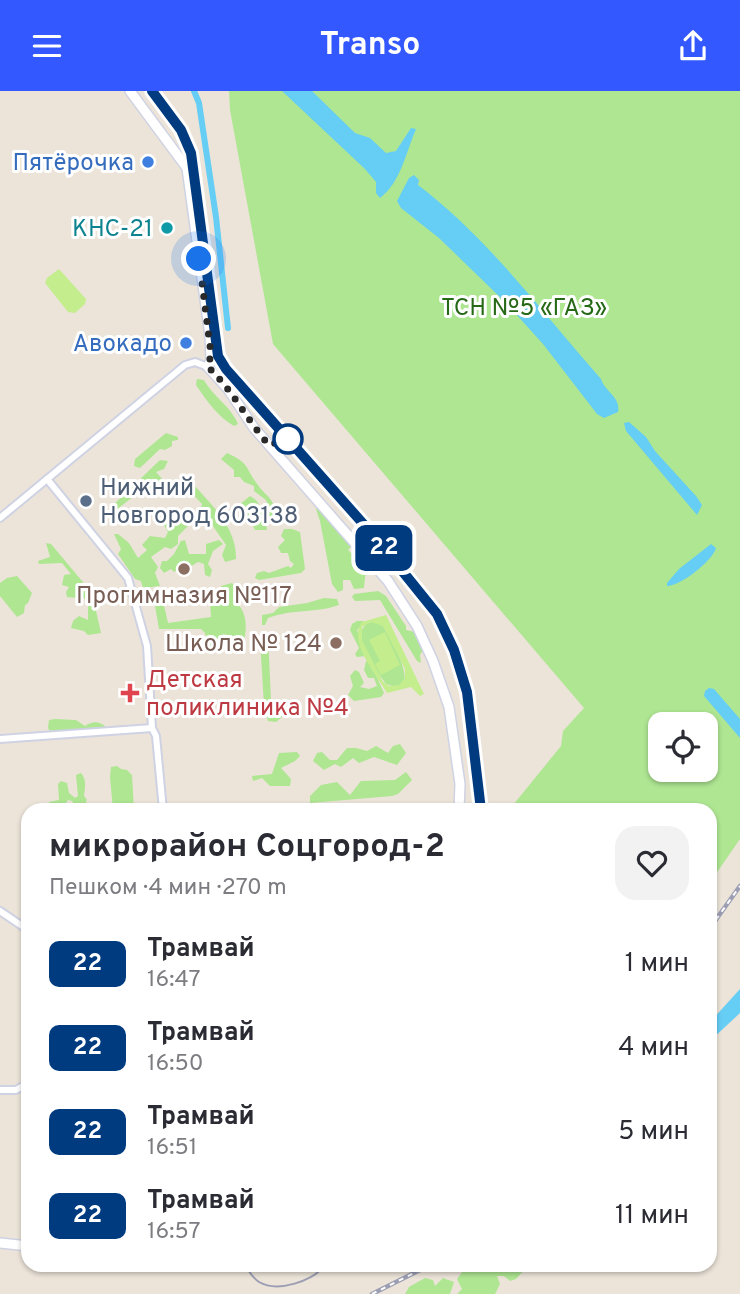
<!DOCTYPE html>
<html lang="ru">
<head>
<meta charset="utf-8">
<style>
  :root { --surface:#fff; --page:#f2f2f3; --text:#2b2b33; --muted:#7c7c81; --accent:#3358ff }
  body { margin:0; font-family:Overpass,sans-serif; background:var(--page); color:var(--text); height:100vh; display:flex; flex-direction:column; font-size:26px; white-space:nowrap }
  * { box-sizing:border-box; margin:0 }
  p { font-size:23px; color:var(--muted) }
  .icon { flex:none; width:38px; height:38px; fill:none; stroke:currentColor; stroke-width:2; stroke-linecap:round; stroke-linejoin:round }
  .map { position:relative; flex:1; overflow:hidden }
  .side { position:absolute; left:21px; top:712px; width:696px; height:469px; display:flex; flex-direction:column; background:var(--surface); border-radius:21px; box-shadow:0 2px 5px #0004 }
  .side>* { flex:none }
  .badge { padding:0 14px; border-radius:10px; font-size:24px; line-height:46px }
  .buttons { position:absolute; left:648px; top:621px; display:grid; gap:14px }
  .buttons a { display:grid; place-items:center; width:70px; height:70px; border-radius:14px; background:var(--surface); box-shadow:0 2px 5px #0004; font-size:35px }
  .you { position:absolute; width:35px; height:35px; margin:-18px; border:5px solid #fff; border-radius:50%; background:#1a73e8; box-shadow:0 0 0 10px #1a73e833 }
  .map>.badge { position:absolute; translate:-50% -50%; box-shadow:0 0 0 4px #fff }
  .round { display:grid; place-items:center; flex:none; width:74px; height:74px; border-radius:21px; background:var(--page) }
  .overview { display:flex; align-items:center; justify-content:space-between; height:119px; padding:0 28px }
  h1 { font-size:33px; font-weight:700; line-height:52px }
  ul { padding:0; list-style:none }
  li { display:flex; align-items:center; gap:21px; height:84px; padding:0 28px }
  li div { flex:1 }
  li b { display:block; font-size:26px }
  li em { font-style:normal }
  li .badge { min-width:77px; font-weight:700; text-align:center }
  header { display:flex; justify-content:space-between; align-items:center; height:91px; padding:0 28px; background:var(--accent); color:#fff; font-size:32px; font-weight:700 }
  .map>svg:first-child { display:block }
  .green { fill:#aee692; fill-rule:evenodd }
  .pitch { fill:#c4ee8d; fill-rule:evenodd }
  .water { fill:#66cdf5 }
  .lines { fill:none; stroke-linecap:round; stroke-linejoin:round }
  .canal { stroke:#66cdf5; stroke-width:6 }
  .street-casing { stroke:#cfd2e3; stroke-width:10 }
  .secondary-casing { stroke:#cfd2e3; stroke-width:12 }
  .street { stroke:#fff; stroke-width:6 }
  .secondary { stroke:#fff; stroke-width:9 }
  .tram { stroke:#9c9fb4; stroke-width:2 }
  .rail-casing { stroke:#9c9fb4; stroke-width:4.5 }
  .rail { stroke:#fff; stroke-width:2; stroke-dasharray:5; stroke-linecap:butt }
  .line-casing { stroke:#fff; stroke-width:16 }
  .line { stroke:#003b80; stroke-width:10 }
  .walk { stroke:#292929; stroke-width:7; stroke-dasharray:0 12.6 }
  .shop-dot { fill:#3f7fe0; stroke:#fff; stroke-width:2.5 }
  .culture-dot { fill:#0f9aa8; stroke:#fff; stroke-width:2.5 }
  .stop-dot { fill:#fff; stroke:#003b80; stroke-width:3.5 }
  .service-dot { fill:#5c6f8a; stroke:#fff; stroke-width:2.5 }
  .education-dot { fill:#8d6e63; stroke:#fff; stroke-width:2.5 }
  .health-dot { fill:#e0444e; stroke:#fff; stroke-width:2.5 }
  .labels { text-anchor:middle; stroke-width:6; stroke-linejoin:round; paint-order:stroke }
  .shop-label { font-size:24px; fill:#366cbe; stroke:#fff; text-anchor:end }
  .culture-label { font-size:24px; fill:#0d838f; stroke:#fff; text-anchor:end }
  .park-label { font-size:24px; fill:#266916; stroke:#fff }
  .service-label { font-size:24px; fill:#4e5e75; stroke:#fff; text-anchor:start }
  .education-label { font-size:24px; fill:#785e54; stroke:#fff }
  .health-label { font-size:24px; fill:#be3a42; stroke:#fff; text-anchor:start }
</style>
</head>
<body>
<header><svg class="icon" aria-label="menu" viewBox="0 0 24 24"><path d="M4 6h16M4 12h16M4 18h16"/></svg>Transo<svg class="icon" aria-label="share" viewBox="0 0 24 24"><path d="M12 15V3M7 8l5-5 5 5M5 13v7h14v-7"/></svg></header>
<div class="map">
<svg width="740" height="1203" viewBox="0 0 740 1203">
  <rect width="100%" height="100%" fill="#ece4d9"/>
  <g class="green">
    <path d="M229,0h511v748l-29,42 -1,-71h-201l52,-64 2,-15 21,-23 -311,-364 -43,-234zM660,634h45v45h-45z"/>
    <path d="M197,288l7,1c10,18 26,25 34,44l-4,2c-16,-9 -28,-26 -38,-41z"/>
    <path d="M166,342l12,4v3l-6,1v5l-7,4 -5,-1 -20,19 -6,-2 1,-7z"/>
    <path d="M227,362c24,11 17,14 31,32 8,12 15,11 18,29l-10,7 1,9h-12l-8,-16 8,-4 -3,-3 -11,1 -2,-3 11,-9 6,4 10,14 3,-6 -3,-8 -12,-9v-5l-10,-4 -4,-5h-6v-7l-13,-11z"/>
    <path d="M160,369l8,1 -4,8 -8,3 8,9 -2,7 -19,1 -27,21 -5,-3z"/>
    <path d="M184,383c21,25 53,50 52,85l-11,3 -3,-7 4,-10 -20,-29 -15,7 -13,13v8l-7,5 -6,-2 -14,10 7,10 -3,6 5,13 -17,2 -2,-7 -6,-2 -17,-25 3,-5 -7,-15h4l11,9 9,15 9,-8 -5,-5 8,-9 15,2 3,-6 -5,-9 10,-11 5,3 -1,6 2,3 21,-12 2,-8 -22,-23v-6z"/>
    <path d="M319,415l33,40 -4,4 12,11 4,-3 5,11 -4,8 -1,11 -10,1 -4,-9h-7v10l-5,2 -6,-8 -12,-63 -4,-12z"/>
    <path d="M284,438h8l8,3 5,37 -4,4 -42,7 -4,-2 2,-5 7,-2 5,2 19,-7 3,2 3,-4 -4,-3 -2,-8h-7l-3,-6 7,-7 -4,-4z"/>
    <path d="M185,449l4,14h17v-10l13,-4 4,4 -10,7 -5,13 4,6 -2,7 -5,-2 -1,-11 -6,-2 -10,6 -5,-2 -9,6 -3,-3 -7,4 -4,-5 2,-7h5l7,-7 7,-13z"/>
    <path d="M46,452l5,1 41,49 9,40 -13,2 -4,-4 -13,-3 2,-7 6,-5 9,4v-21l-21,-2 -1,-5 3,-5 -7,-2 2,-10 7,-1 -9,-11 -23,1 -1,-3 12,-4z"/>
    <path d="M17,485l15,17 -4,10 -3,2 -1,8 -7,4 -17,-21v-13l7,-5z"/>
    <path d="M232,492l8,7 1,8 -4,5c11,11 10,28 6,42h-6l2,-8 -16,-3 -5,12h-10l-3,-13 -4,-4h-42l-5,-29 -9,-2 1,-4 15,-2 7,31 43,-6 -1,-15 12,-1 -1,-15z"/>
    <path d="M378,500l8,5 20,30v4l9,2 8,18 -3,5 1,8 -4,-2 -37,-61 -25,1 -3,-4 2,-3z"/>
    <path d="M324,507l13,1 2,6c-22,8 -48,4 -71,13l-3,7h-3v-10l11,-2 6,-6 28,-4z"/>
    <path d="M357,530h6l1,2 -7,7 3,7c2,-13 11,-20 23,-11 6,10 44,73 3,58l-20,-28 -9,1 -2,-3 4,-6 -9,-18 2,-6z"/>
    <path d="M265,542l3,1 3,67 3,14h7l1,2 -6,5 -8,-1 -4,-15 -4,-67z"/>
    <path d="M366,570l4,1 14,31 -3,4 -27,4 -6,-6 5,-9 -3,-10 5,-6 4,2 5,11 -4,4 9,2 8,-3 -3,-8h-6l-4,-8z"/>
    <path d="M55,628l21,1 9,6c8,-5 14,-5 21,1l-17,4 -38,2 -3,-5 1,-8z"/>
    <path d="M400,653l6,9 -9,12 -23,-8 -15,6 -6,-5 -12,9 -6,-3 -11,6 -11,-9 4,-8 5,-1 8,8h7l10,-12h9l11,3 9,-5 12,7 5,-7z"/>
    <path d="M297,661l3,4 -5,5 -14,7 10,11 -1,7h-20l-8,-8 -9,3 -1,-5 20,-2 7,-21z"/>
    <path d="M117,675l4,3 6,1 5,5 2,35h-21l-3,-33 1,-10z"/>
    <path d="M406,681l6,8 -14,14 -6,2 -82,7v-7l11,-11 16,-3 13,13 11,-14 34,-1z"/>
    <path d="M81,682c6,7 4,15 3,23l3,4 -2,4 -10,1 -3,-4 -4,-1 -4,6 -12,3 -4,-3 1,-4 10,-2 -1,-16 3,-3 6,2 2,10 6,5 3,-2 -2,-21z"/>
    <path d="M473,1174h53l1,2 -11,12 -6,2 -6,-5h-7l3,8 -5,10h-38l5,-5 -5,-10 6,-8z"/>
    <path d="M425,1187l8,2 2,6 8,-8 11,4 -4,12h-45l4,-7z"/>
  </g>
  <g class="pitch">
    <path d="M59,178l27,30 -1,5 -10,9 -7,-1 -23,-29 2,-5z"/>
    <path d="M386,524l38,79 -4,2 -9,-9 -24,6c-10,-18 -40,-52 -25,-71zM371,531l12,4 22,43v9l-6,7 -10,1 -6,-4 -21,-42v-13z"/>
    <path d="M385,541l15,33 -19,10 -6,-11 5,-3 -11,-21z"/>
  </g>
  <g class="water">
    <path d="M282,0h30l43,42 15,5 16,15 10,-2 15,-23 5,1c-10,23 -15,53 -36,69l-4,-5v-11l-11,-13z"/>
    <path d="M414,84l5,5 -1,5c71,54 124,127 183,194 4,13 20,18 17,33l-14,6 -7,-4 -54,-70 -38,-42 -66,-64 -38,-30 -4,-7 12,-23z"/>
    <path d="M629,331l17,15 9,14 41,45 6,9 -5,10 -71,-84 -2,-8z"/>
    <path d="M711,453l5,4c-3,12 -35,38 -49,38v-3l12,-14z"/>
    <path d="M709,597l5,1 26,30v19l-36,-42 1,-5z"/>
    <path d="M740,898v24l-29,27v-19z"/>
  </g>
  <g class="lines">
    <path class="canal" d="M194,0l5,12 17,114 12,111"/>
    <g class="street-casing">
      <g id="street">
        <path d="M47,388l81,99 19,68 5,82 4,8 7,74"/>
        <path d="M0,427l185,-153 10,-3 13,5"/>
        <path d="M0,648l152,-11"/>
        <path d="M0,820l28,19"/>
        <path d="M0,999h16l12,-7"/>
      </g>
    </g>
    <g class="secondary-casing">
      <g id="secondary">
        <path d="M130,0l57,77 23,168 1,24 -3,7 20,22 26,39 134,153 29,45 16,35 16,46 11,77 -1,26"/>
        <path d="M0,1152l28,3"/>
      </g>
    </g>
    <use href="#street" class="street"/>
    <use href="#secondary" class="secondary"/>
    <g class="tram">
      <path d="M152,0l29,39 10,23 27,203 8,13 148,167 63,78 17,36 13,42 13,118"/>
      <path d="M245,1174c4,7 8,13 14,17 19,11 54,-1 66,-17"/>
    </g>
    <g class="rail-casing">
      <g id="rail">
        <path d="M710,837l30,-42"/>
        <path d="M372,1203l58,-29"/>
      </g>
    </g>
    <use href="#rail" class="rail"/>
  </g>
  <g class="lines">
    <g class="line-casing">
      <path id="line" d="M152,0l29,39 10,23 27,203 8,13 148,167 63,78 17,36 13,42 14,118"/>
    </g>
    <use href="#line" class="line"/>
    <path class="walk" d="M199,168l12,95 -3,13c24,22 39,53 61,78l19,-6"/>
  </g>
  <g class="shop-dot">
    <circle cx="148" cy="71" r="7"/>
    <circle cx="186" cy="252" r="7"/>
  </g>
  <circle class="culture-dot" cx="167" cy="137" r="7"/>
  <circle class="stop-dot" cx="288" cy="348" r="14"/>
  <circle class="service-dot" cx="86" cy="410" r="7"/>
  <g class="education-dot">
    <circle cx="184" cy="478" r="7"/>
    <circle cx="336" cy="552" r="7"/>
  </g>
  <path class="health-dot" d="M126.5 591.5h7v7h7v7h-7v7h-7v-7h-7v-7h7z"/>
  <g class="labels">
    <g class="shop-label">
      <text x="134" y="79">Пятёрочка</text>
      <text x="172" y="260">Авокадо</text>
    </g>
    <g class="culture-label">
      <text x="153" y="145">КНС-21</text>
    </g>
    <g class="park-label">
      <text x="524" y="224">ТСН №5 «ГАЗ»</text>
    </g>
    <g class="service-label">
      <text x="100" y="404">Нижний<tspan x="100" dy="28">Новгород 603138</tspan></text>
    </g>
    <g class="education-label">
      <text x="184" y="512">Прогимназия №117</text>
      <text x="322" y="560" text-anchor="end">Школа № 124</text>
    </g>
    <g class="health-label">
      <text x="146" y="596">Детская<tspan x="146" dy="28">поликлиника №4</tspan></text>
    </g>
  </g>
</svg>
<div class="buttons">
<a><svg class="icon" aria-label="locate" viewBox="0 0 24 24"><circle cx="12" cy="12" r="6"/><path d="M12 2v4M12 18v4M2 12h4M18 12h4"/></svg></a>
</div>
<div class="you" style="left:199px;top:168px"></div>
<b class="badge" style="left:384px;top:457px;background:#003b80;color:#fff">22</b>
<section class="side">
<div class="overview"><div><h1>микрорайон Соцгород-2</h1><p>Пешком · 4 мин · 270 m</p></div><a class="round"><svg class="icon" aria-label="heart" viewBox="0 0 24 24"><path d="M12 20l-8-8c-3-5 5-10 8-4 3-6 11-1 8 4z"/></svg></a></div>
<ul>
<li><span class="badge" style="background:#003b80;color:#fff">22</span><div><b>Трамвай</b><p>16:47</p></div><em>1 мин</em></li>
<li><span class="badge" style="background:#003b80;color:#fff">22</span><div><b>Трамвай</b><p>16:50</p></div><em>4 мин</em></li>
<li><span class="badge" style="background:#003b80;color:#fff">22</span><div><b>Трамвай</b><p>16:51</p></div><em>5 мин</em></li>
<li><span class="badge" style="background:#003b80;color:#fff">22</span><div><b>Трамвай</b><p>16:57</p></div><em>11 мин</em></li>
</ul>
</section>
</div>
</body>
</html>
